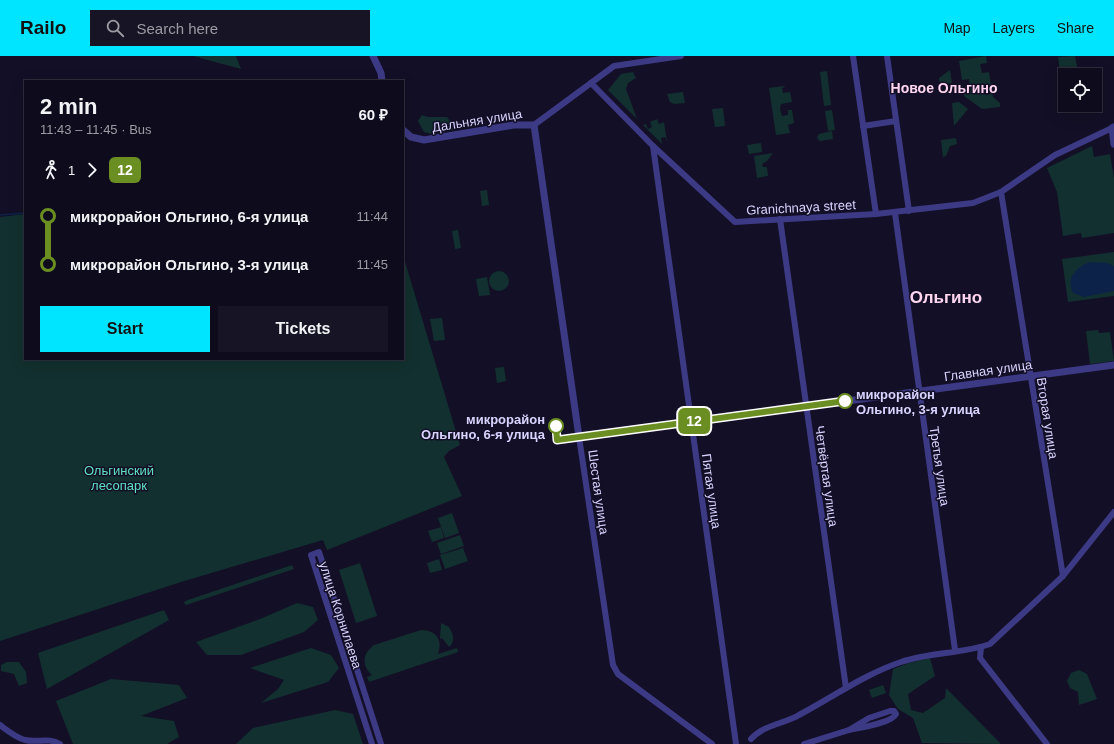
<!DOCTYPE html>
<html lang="en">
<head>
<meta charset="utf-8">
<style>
  :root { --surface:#0e0b1c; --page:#171425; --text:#f1f3f6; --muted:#9b9ba3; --line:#2e2b3b; --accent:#00e5ff }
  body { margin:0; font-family:Helvetica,sans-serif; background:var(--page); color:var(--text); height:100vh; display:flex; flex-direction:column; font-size:15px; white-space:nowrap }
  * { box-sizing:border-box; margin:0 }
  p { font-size:13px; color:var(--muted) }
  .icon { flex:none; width:22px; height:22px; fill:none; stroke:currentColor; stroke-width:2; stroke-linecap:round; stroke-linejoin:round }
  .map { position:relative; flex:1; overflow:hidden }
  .panel { position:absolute; left:24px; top:24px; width:380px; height:280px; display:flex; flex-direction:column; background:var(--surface); border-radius:0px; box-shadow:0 4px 16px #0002,0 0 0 1px var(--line) }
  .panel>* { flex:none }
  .badge { padding:0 8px; border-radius:6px; font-size:14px; line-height:26px }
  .fabs { position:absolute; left:1058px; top:12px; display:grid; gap:8px }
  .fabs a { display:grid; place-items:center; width:44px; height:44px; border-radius:0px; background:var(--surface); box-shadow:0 4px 16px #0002,0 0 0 1px var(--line); font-size:20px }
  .map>.badge { position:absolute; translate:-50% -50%; box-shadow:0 0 0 2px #fff }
  .legs { display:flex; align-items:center; gap:6px; height:44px; padding:0 16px; font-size:13px }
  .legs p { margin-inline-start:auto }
  .summary { display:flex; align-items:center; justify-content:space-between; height:68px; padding:0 16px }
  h1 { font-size:22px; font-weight:700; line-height:30px }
  .action { display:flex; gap:8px; margin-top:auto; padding:8px 16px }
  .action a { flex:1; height:46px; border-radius:0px; background:var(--accent); color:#111; font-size:16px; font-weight:700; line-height:46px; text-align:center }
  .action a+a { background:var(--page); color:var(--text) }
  ul { padding:0 16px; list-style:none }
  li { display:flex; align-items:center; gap:14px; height:48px; font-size:15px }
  li i { display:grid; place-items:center; width:6px; height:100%; margin:0 5px; background:currentColor }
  li i::after { content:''; width:10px; height:10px; margin:-5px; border:3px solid; border-radius:50%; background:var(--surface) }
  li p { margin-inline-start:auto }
  li:first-child i { background:linear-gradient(#0000 50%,currentColor 0) }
  li:last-child i { background:linear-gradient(currentColor 50%,#0000 0) }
  header { display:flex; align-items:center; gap:24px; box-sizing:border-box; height:56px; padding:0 20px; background:var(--accent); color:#111 }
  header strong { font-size:19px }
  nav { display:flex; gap:22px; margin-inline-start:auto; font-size:14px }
  .search { width:280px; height:36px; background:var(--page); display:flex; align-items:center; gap:10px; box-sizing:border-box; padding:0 14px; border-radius:0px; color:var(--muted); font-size:15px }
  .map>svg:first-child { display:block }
  .green { fill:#12302f }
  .water { fill:#0c2248 }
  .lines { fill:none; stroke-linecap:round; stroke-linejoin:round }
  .stream { stroke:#0c2248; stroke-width:1.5 }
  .minor { stroke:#3d3a85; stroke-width:6 }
  .tertiary { stroke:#3d3a85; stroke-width:7 }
  .line-1-casing { stroke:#fff; stroke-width:9 }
  .line-1 { stroke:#6b8e23; stroke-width:6 }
  .stop-1-dot { fill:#fff; stroke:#6b8e23; stroke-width:2 }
  .labels { text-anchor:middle; stroke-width:3; stroke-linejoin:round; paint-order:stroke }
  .street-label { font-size:13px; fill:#d9d4ff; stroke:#130f26 }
  .stop-label { font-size:13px; font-weight:bold; fill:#d9d4ff; stroke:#130f26; text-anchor:start }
  .park-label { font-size:13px; fill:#5fe0c0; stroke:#130f26 }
  .neighbourhood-label { font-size:14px; font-weight:bold; fill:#ffd6f0; stroke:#130f26 }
  .district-label { font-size:17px; font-weight:bold; fill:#ffd6f0; stroke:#130f26 }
</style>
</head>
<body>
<header>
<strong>Railo</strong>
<div class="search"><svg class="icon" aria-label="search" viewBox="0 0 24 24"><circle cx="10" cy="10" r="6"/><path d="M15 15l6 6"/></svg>Search here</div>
<nav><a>Map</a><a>Layers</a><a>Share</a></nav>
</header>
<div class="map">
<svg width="1114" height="688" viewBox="0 0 1114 688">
  <rect width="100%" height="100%" fill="#130f26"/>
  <g class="green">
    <path d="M193,0h43l5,13z"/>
    <path d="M986,0l1,7 -7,1 2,9 7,-1 2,13 -7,1 1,9 7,-1 1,3 7,6v4l-18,2 -18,-13 -1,-7 7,-1 -1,-9 -7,1 -3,-19z"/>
    <path d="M1075,0l3,15 -18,1 -2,-15z"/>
    <path d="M950,14l2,13 -12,2 -1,-7z"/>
    <path d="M827,15l4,34 -7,1 -4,-34z"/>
    <path d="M633,16l3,6 -8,5 -2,6 11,30 -29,-29 13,-16z"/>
    <path d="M784,30l1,1 -3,1 1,5 7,-1 2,10 -11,2 -1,5 2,7 6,-1v-5h4l2,13 -6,2 2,8 -14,2 -7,-47z"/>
    <path d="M683,36l2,11 -11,1 -4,-2 -3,-8z"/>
    <path d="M959,46l9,7 -14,17 -2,-23z"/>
    <path d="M723,52l2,18 -10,1 -3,-18z"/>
    <path d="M832,54l3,20 -7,1 -3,-20z"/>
    <path d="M422,59l6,2h19l9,12 -24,5 -8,-2 -6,-11z"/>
    <path d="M657,63l2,5 5,-2 3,20 -2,-5 -4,1 1,6 -19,-19 3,-1 2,5 4,-2 -2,-5z"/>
    <path d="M832,75l1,8 -13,2 -3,-3 2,-4z"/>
    <path d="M956,82l1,6 -7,2 -4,10 -3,1 -2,-17z"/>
    <path d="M761,87l1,9 -13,2 -2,-9z"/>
    <path d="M1092,90l2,11 16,-3 4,24v55l-32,5 -1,-5 -18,3 -6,-44 -10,-24z"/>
    <path d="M773,97l-6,8 -5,3 1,3h4l1,9 -11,2 -3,-22z"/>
    <path d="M487,134l2,15 -7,1 -2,-15z"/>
    <path d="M25,158v145h378v-104l57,190 -11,6 -5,6 18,39 -135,54 -4,-10 -142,42 -181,59v-424z"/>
    <path d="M458,174l3,18 -6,1 -3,-18z"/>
    <path d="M1114,196v44l-46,6 -6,-43z"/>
    <circle cx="499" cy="225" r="10"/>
    <path d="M487,221l3,18 -11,1 -3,-17z"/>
    <path d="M442,262l3,22 -11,1 -4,-22z"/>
    <path d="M1098,274l1,3 11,-1 4,29 -24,3 -4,-33z"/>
    <path d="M504,311l2,14 -9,2 -2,-15z"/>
    <path d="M452,457l7,20 -14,5 -7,-20z"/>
    <path d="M441,471l3,11 -12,4 -4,-11z"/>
    <path d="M460,479l4,11 -23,8 -4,-11z"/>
    <path d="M463,492l5,13 -23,8 -5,-14z"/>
    <path d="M439,503l3,11 -12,3 -3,-10z"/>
    <path d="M360,507l17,53 -21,7 -17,-53z"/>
    <path d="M292,509l2,4 -108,36 -2,-2 1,-2z"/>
    <path d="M297,547l16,4 5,13 -14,12 -63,23h-34l-11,-13 64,-23z"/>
    <path d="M164,554l5,10 -122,69 -9,-36z"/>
    <path d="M441,567l8,4c4,7 7,14 0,20l-7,-9 -2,1z"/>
    <path d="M421,574c16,0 22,11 17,24l19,-6 1,4 -89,30 -2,-5 5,-2c-11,-10 -9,-22 2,-30z"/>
    <path d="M311,592l20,7 8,13 -11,14 -67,21 17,-14 6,-9 -34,-12z"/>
    <path d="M930,602l5,18 -27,18 3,16 12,3 22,-15 1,-10 55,56 -79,-1 -9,-25 -15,-9 -9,-14 4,-26 16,-6z"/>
    <path d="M7,606h12l7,10 1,11 -8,3 -5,-12 -13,-3v-6z"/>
    <path d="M1079,614l8,4 10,25 -18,6 -1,-13 -8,-4 -3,-7 4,-8z"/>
    <path d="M111,623l68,6 8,13 -46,18 33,5 5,16 -12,7h-94l-17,-43z"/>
    <path d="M883,629l3,8 -14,5 -3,-8z"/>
    <path d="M335,654l18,4 10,30h-127l17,-16z"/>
  </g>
  <path class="water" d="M1090,206l17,1 7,3v25l-30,6 -11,-4c-8,-16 4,-26 17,-31z"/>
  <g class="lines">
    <path class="stream" d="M0,159l25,-2"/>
    <g class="minor">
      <path d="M853,0l23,158"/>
      <path d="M887,0l22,155"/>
      <path d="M591,27l62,63 82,76 141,-8 97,-11 28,-11 54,-37 57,-27"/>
      <path d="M534,69l80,-59 67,-10"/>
      <path d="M863,70l33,-5"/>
      <path d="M653,90l83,598"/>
      <path d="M1001,136l62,384"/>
      <path d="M895,157l60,437"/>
      <path d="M780,163l66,469"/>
      <path d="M579,381l34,228 5,9 94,70"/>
      <path d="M981,591l-1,11 67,86"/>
      <path d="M890,655h4l2,3c-4,9 -37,14 -47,16l20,-12z"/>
      <path d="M0,669c8,6 15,12 25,15 12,3 24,-3 35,4"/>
      <path d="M751,683c12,-14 33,-15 48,-24 34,-18 66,-41 102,-53 29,-10 61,-8 89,-18l73,-68 51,-64"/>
      <path d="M372,688l-61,-189 8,-3 62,192"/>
      <path d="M804,688l45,-14"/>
    </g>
    <g class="tertiary">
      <path d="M373,0l8,17 1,8"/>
      <path d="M1114,71l-2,1 2,16"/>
      <path d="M403,74l8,7 13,3 90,-15h20l45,312 535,-72"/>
    </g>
  </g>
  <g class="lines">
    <g class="line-1-casing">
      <path id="line-1" d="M556,370l1,14 288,-39"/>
    </g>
    <use href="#line-1" class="line-1"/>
  </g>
  <g class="stop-1-dot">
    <circle cx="845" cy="345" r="7"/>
    <circle cx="556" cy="370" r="7"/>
  </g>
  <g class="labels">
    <g class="street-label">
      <text transform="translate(477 64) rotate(-9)" y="5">Дальняя улица</text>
      <text transform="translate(801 151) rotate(-3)" y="5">Granichnaya street</text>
      <text transform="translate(988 314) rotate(-8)" y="5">Главная улица</text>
      <text transform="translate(1048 362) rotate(81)" y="5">Вторая улица</text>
      <text transform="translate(940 410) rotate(82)" y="5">Третья улица</text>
      <text transform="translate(827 420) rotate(82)" y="5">Четвёртая улица</text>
      <text transform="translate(712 435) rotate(82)" y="5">Пятая улица</text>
      <text transform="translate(599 436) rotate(82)" y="5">Шестая улица</text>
      <text transform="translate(341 559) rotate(72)" y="5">улица Корнилаева</text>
    </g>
    <g class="stop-label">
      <text x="856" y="343">микрорайон<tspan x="856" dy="15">Ольгино, 3-я улица</tspan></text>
      <text x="545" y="368" text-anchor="end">микрорайон<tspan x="545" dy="15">Ольгино, 6-я улица</tspan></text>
    </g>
    <g class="park-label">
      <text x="119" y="419">Ольгинский<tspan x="119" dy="15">лесопарк</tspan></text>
    </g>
    <g class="neighbourhood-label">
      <text x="944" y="37">Новое Ольгино</text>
    </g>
    <g class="district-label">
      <text x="946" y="247">Ольгино</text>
    </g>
  </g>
</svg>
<div class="fabs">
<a><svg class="icon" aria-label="locate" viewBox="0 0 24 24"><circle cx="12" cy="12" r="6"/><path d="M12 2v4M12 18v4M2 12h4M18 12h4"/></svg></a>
</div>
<b class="badge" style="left:694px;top:365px;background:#6b8e23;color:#fff">12</b>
<section class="panel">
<div class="summary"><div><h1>2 min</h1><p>11:43 – 11:45 · Bus</p></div><b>60 ₽</b></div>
<div class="legs"><svg class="icon" aria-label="walk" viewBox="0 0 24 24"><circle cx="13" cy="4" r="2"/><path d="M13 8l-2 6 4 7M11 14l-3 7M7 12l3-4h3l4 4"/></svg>1<svg class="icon" aria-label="forward" viewBox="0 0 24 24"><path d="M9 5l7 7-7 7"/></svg><b class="badge" style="background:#6b8e23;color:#fff">12</b></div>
<ul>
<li><i style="color:#6b8e23"></i><b>микрорайон Ольгино, 6-я улица</b><p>11:44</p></li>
<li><i style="color:#6b8e23"></i><b>микрорайон Ольгино, 3-я улица</b><p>11:45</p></li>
</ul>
<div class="action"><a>Start</a><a>Tickets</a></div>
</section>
</div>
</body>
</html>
